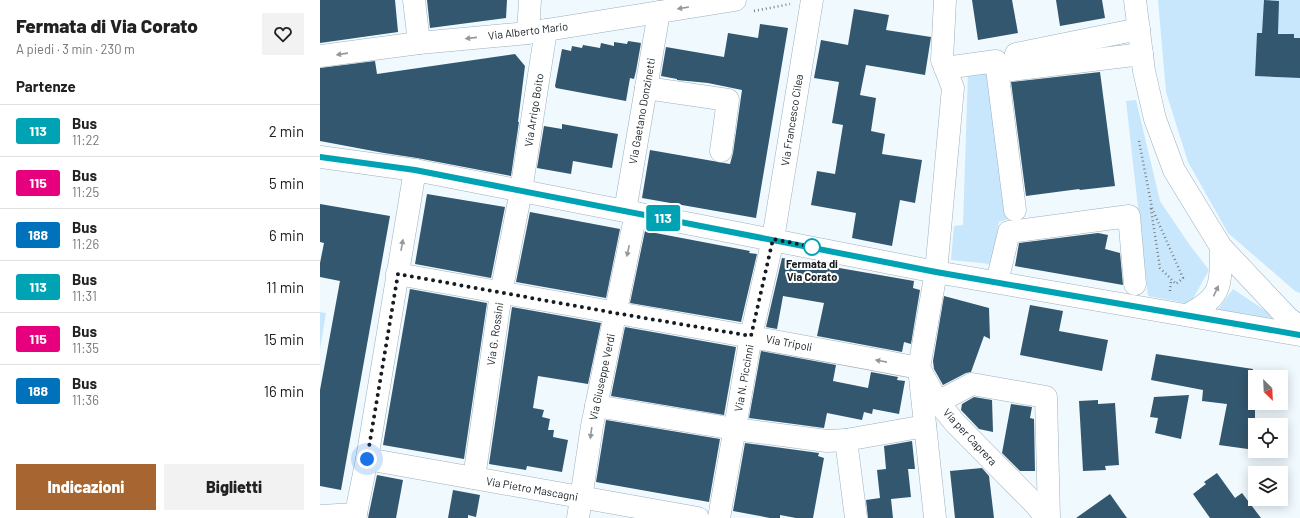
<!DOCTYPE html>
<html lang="it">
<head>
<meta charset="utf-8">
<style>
  :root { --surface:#fff; --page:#f2f2f2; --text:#222; --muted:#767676; --line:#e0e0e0; --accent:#a76631 }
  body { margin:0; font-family:Barlow,sans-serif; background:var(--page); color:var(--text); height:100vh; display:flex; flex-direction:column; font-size:15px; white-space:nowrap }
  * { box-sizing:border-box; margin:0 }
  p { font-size:13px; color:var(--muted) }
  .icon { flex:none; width:22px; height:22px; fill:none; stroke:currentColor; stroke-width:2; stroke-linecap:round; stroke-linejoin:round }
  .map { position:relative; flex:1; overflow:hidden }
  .details { display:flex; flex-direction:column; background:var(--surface); width:320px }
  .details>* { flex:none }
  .badge { padding:0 8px; border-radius:3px; font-size:14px; line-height:26px }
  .needle { width:26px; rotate:156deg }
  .buttons { position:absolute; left:928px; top:370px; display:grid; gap:8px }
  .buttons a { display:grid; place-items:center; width:40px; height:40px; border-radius:0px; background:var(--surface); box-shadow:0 2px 10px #0003; font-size:20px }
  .you { position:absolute; width:20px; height:20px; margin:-10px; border:3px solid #fff; border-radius:50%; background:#1a73e8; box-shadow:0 0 0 6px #1a73e833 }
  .map>.badge { position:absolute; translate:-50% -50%; box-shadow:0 0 0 2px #fff }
  h2 { padding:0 16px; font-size:15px; line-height:36px }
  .round { display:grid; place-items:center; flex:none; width:42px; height:42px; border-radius:0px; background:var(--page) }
  .headline { display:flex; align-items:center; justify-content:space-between; height:68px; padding:0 16px }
  h1 { font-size:19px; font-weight:800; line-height:30px }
  .primary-button { display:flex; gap:8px; margin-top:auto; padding:8px 16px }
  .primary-button a { flex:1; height:46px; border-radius:0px; background:var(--accent); color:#fff; font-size:16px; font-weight:800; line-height:46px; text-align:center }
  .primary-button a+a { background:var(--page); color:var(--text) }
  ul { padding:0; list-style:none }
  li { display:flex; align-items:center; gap:12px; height:52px; padding:0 16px; border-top:1px solid var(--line) }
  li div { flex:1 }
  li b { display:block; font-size:15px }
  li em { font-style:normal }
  li .badge { min-width:44px; font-weight:700; text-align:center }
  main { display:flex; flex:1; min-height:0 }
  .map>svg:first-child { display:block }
  .green { fill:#c8e7fc }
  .building { fill:#33576e }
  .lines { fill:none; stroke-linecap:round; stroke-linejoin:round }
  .minor-casing { stroke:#9cb0be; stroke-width:23 }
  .major-casing { stroke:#9cb0be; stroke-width:23 }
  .path { stroke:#798186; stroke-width:2.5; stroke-dasharray:1 3; stroke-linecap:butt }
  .minor { stroke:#fff; stroke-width:22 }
  .major { stroke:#fff; stroke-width:22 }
  .oneway { fill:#96999c }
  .line-casing { stroke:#fff; stroke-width:9 }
  .line { stroke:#00a3b4; stroke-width:6 }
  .walk { stroke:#151d22; stroke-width:4; stroke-dasharray:0 7.2 }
  .stop-dot { fill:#fff; stroke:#00a3b4; stroke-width:2 }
  .labels { text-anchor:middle; stroke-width:4; stroke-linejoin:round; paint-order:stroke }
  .street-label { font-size:11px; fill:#151d22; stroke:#fff }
  .stop-label { font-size:11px; font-weight:bold; fill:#151d22; stroke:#fff }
</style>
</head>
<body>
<main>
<section class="details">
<div class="headline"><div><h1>Fermata di Via Corato</h1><p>A piedi · 3 min · 230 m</p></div><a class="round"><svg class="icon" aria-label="heart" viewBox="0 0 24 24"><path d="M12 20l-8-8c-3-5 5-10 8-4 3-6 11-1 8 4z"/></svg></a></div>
<h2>Partenze</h2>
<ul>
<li><span class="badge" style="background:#00a3b4;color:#fff">113</span><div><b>Bus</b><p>11:22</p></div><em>2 min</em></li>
<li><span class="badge" style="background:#e6007e;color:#fff">115</span><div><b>Bus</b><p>11:25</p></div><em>5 min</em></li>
<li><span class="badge" style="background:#0072bc;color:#fff">188</span><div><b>Bus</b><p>11:26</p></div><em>6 min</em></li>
<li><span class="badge" style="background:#00a3b4;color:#fff">113</span><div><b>Bus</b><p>11:31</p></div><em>11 min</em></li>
<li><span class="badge" style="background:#e6007e;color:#fff">115</span><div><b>Bus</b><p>11:35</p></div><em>15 min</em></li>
<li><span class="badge" style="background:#0072bc;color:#fff">188</span><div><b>Bus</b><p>11:36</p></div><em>16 min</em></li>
</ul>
<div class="primary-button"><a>Indicazioni</a><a>Biglietti</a></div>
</section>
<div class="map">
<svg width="980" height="518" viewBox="0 0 980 518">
  <rect width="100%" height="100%" fill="#f0f9fe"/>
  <g class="green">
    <path d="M838,0h142v38h-6v-4l-37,-1 -2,43 45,2v215l-5,-2 -67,-58 -40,-71 -22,-70z"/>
    <path d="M668,69l24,149 -13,4 -8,42 -40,-4 3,-34 9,-1 5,-152z"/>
    <path d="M816,100l24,101 29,43 20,26 -19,34 -42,-8 -22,-195z"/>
    <path d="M913,289l40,27 -4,9 -55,-10z"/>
    <path d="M0,312l6,1 -6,36z"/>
  </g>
  <g class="building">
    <path d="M0,0h75l3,32 -78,11z"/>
    <path d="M107,0h80l-1,18 -76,10z"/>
    <path d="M652,0h40l6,33 -40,7z"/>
    <path d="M736,0h46l3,18 -45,8z"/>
    <path d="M944,0l15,1 -1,33h16v4h6v40l-45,-2 2,-43h5z"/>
    <path d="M534,9l35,6 -3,15 45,7 -6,38 -59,-10 -6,30 16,3 -5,33 14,3 -3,20 40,6 -7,43 -15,-3 -8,46 -40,-8 4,-25 -45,-8 6,-34 18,3 8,-49 -11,-2 7,-41 -25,-4 7,-38 27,5z"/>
    <path d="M440,24l28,4 -32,190 -114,-20 8,-48 80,14 3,-11 9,-63 -34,-7 -31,-3v-1l-16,-3 5,-29 58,10 4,-24 30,5z"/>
    <path d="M308,41l13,2 -5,28 -2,8 -4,-1 -4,23 -70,-13 -1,-2 7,-37 9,2 1,-5 10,2 1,-3 17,3 1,-5 13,3v-4l13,2z"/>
    <path d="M195,54l10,12 -7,56h1l-8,54 -94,-18 -33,-5 -64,-12v-73l55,-7 2,13z"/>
    <path d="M780,72l15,114 -35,4 -1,-1 -53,7 -15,-114z"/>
    <path d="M242,124l56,10 -6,34 -39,-7 -2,13 -34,-6 7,-42 18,3z"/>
    <path d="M107,194l78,13 -14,71 -76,-14z"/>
    <path d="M0,204l70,12 -49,274 -21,-4v-96l20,-109 -20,-4v-14l4,-20 -4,-1z"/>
    <path d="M210,212l90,17 -14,69 -90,-16z"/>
    <path d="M325,231l105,20 -1,2 8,1 -16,68 -111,-19z"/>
    <path d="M778,233l10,2 -3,14 15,4 3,32 -108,-19 4,-23z"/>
    <path d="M462,258l132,23 -1,7 7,2 -9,54 -7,-2 -2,10 -85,-16 7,-33 -41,-7 -6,33 -11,-2z"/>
    <path d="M90,289l77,14 -23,156 -81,-14z"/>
    <path d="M624,296l45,12 1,31 -6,-3 -13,36 -5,1 -23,12 -9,-16 -1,-8z"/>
    <path d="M710,305l33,6 -4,20 49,9 -6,31 -82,-16z"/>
    <path d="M192,307l89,16 -13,61 -50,-8 -5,32 11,2 -2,7 8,2 -2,11h6l-1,7 15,3 -6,32 -35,-6 -1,4 -37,-6z"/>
    <path d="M305,327l111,20 -12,68 -113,-19z"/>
    <path d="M441,351l75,14 -3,16 35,7 3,-16 27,5 -1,3 8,1 -6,33 -26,-5 -1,5 -8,-2 -2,8 -35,-7 -3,15 -75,-10z"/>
    <path d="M836,354l97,15 -1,7h3v74l-36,-5 8,-41 -25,-3 1,-11 -52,-10z"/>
    <path d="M869,395l-8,44 -26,-6 3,-15 -8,-1 4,-20z"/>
    <path d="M654,397l18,3 1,32 -14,-3 -18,-19 1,-6z"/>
    <path d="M778,400v4l17,-1 4,62 -14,1 1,4 -23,1 -4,-70z"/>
    <path d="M691,404l21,3 -2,11 4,1 1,52h-15l-18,-18z"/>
    <path d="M286,420l114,19 -11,63 -113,-20z"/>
    <path d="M592,441l3,28h-7l3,28 -20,2 2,19h-25l-2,-18 14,-2 -3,-28 9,-1 -2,-23z"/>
    <path d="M425,443l74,10 -1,3 6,2 -11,60h-17l-16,-3v3h-10l-37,-7z"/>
    <path d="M662,468l7,8 5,42h-39l-5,-47z"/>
    <path d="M897,473l18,25 7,-5 19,25h-51l-17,-24 13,-10 -2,-2z"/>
    <path d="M57,475l26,5 -7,38h-28z"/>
    <path d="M133,490l27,5 -4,22 -8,-2v3h-20z"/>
    <path d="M790,494l17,24h-51z"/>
  </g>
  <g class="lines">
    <g class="minor-casing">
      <g id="minor">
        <path d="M94,0l5,43"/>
        <path d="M625,0l-3,60 11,28 -17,184 -17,96 19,34 17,21 81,82 10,13"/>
        <path d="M208,33l2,-33"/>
        <path d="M696,54l123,-25"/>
        <path d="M0,56l99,-13 109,-10 207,-33"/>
        <path d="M625,68l51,-7 19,149"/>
        <path d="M692,70l130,-16"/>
        <path d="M326,88l82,12 -7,51"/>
        <path d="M305,211l34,-199"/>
        <path d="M77,274c174,31 349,61 522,94l16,150"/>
        <path d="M677,282l12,-50 120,-16 6,68"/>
        <path d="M618,402l34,-18 74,13 3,121"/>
        <path d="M276,406l139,23 92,12 19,-1"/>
        <path d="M47,459l331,59"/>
        <path d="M154,478l27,-185 20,-102 25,-161"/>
        <path d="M0,516l36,-2"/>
        <path d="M258,518l14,-92 44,-213"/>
        <path d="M399,518l32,-182 22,-97 39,-239"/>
        <path d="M536,518l-10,-78 79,-14"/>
      </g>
    </g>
    <g class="major-casing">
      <g id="major">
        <path d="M815,0l9,71 11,48 19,51 47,77 67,71 12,9"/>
        <path d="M0,157l95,13 521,102 364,63"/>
        <path d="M867,315c37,-19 33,-30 34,-68"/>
        <path d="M35,518l12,-59 48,-289"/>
      </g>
    </g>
    <g class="path">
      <path d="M434,11l36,-7"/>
      <path d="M819,141l13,67 31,70 -7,6 -16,-16 -9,-59 1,-1"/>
      <path d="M850,291l1,-11"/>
    </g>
    <use href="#minor" class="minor"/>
    <use href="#major" class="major"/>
  </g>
  <defs><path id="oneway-solid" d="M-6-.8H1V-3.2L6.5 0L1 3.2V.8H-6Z"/></defs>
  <g class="oneway">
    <use href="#oneway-solid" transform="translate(363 8) rotate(171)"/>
    <use href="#oneway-solid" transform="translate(151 38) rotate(174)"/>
    <use href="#oneway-solid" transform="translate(22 54) rotate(172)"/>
    <use href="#oneway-solid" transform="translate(82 245) rotate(-80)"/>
    <use href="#oneway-solid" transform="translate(308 251) rotate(102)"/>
    <use href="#oneway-solid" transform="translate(896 291) rotate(-65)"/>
    <use href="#oneway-solid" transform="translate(561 361) rotate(-169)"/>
    <use href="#oneway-solid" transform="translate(271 433) rotate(98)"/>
  </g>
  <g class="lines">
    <g class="line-casing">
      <path id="line" d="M0,157l95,13 521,102 364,63"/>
    </g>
    <use href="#line" class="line"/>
    <path class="walk" d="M47,459l31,-185 217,39 136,23 22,-97 45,9 -6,-1"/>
  </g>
  <circle class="stop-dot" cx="492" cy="247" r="8"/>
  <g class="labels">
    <g class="street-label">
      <text transform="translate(208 31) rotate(-7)" y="4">Via Alberto Mario</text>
      <text transform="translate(214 110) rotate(-81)" y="4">Via Arrigo Boito</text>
      <text transform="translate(322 111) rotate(-80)" y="4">Via Gaetano Donzinetti</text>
      <text transform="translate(472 120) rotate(-81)" y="4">Via Francesco Cilea</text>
      <text transform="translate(175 334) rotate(-82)" y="4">Via G. Rossini</text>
      <text transform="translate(469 343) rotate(11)" y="4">Via Tripoli</text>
      <text transform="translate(282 377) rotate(-78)" y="4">Via Giuseppe Verdi</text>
      <text transform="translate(424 378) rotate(-80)" y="4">Via N. Piccinni</text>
      <text transform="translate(650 437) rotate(47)" y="4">Via per Caprera</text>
      <text transform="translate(212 489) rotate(10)" y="4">Via Pietro Mascagni</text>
    </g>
    <g class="stop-label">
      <text x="492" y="268">Fermata di<tspan x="492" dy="13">Via Corato</tspan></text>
    </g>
  </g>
</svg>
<div class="buttons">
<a><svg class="needle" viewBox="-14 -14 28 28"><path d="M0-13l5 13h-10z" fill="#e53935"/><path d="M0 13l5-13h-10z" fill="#767676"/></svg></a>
<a><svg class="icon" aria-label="locate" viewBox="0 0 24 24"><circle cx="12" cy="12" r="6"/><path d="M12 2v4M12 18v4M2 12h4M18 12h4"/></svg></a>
<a><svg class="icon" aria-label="layers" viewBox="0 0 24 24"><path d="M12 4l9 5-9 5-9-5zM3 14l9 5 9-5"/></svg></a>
</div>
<div class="you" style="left:47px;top:459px"></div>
<b class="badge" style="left:343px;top:218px;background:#00a3b4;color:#fff">113</b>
</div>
</main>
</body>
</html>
